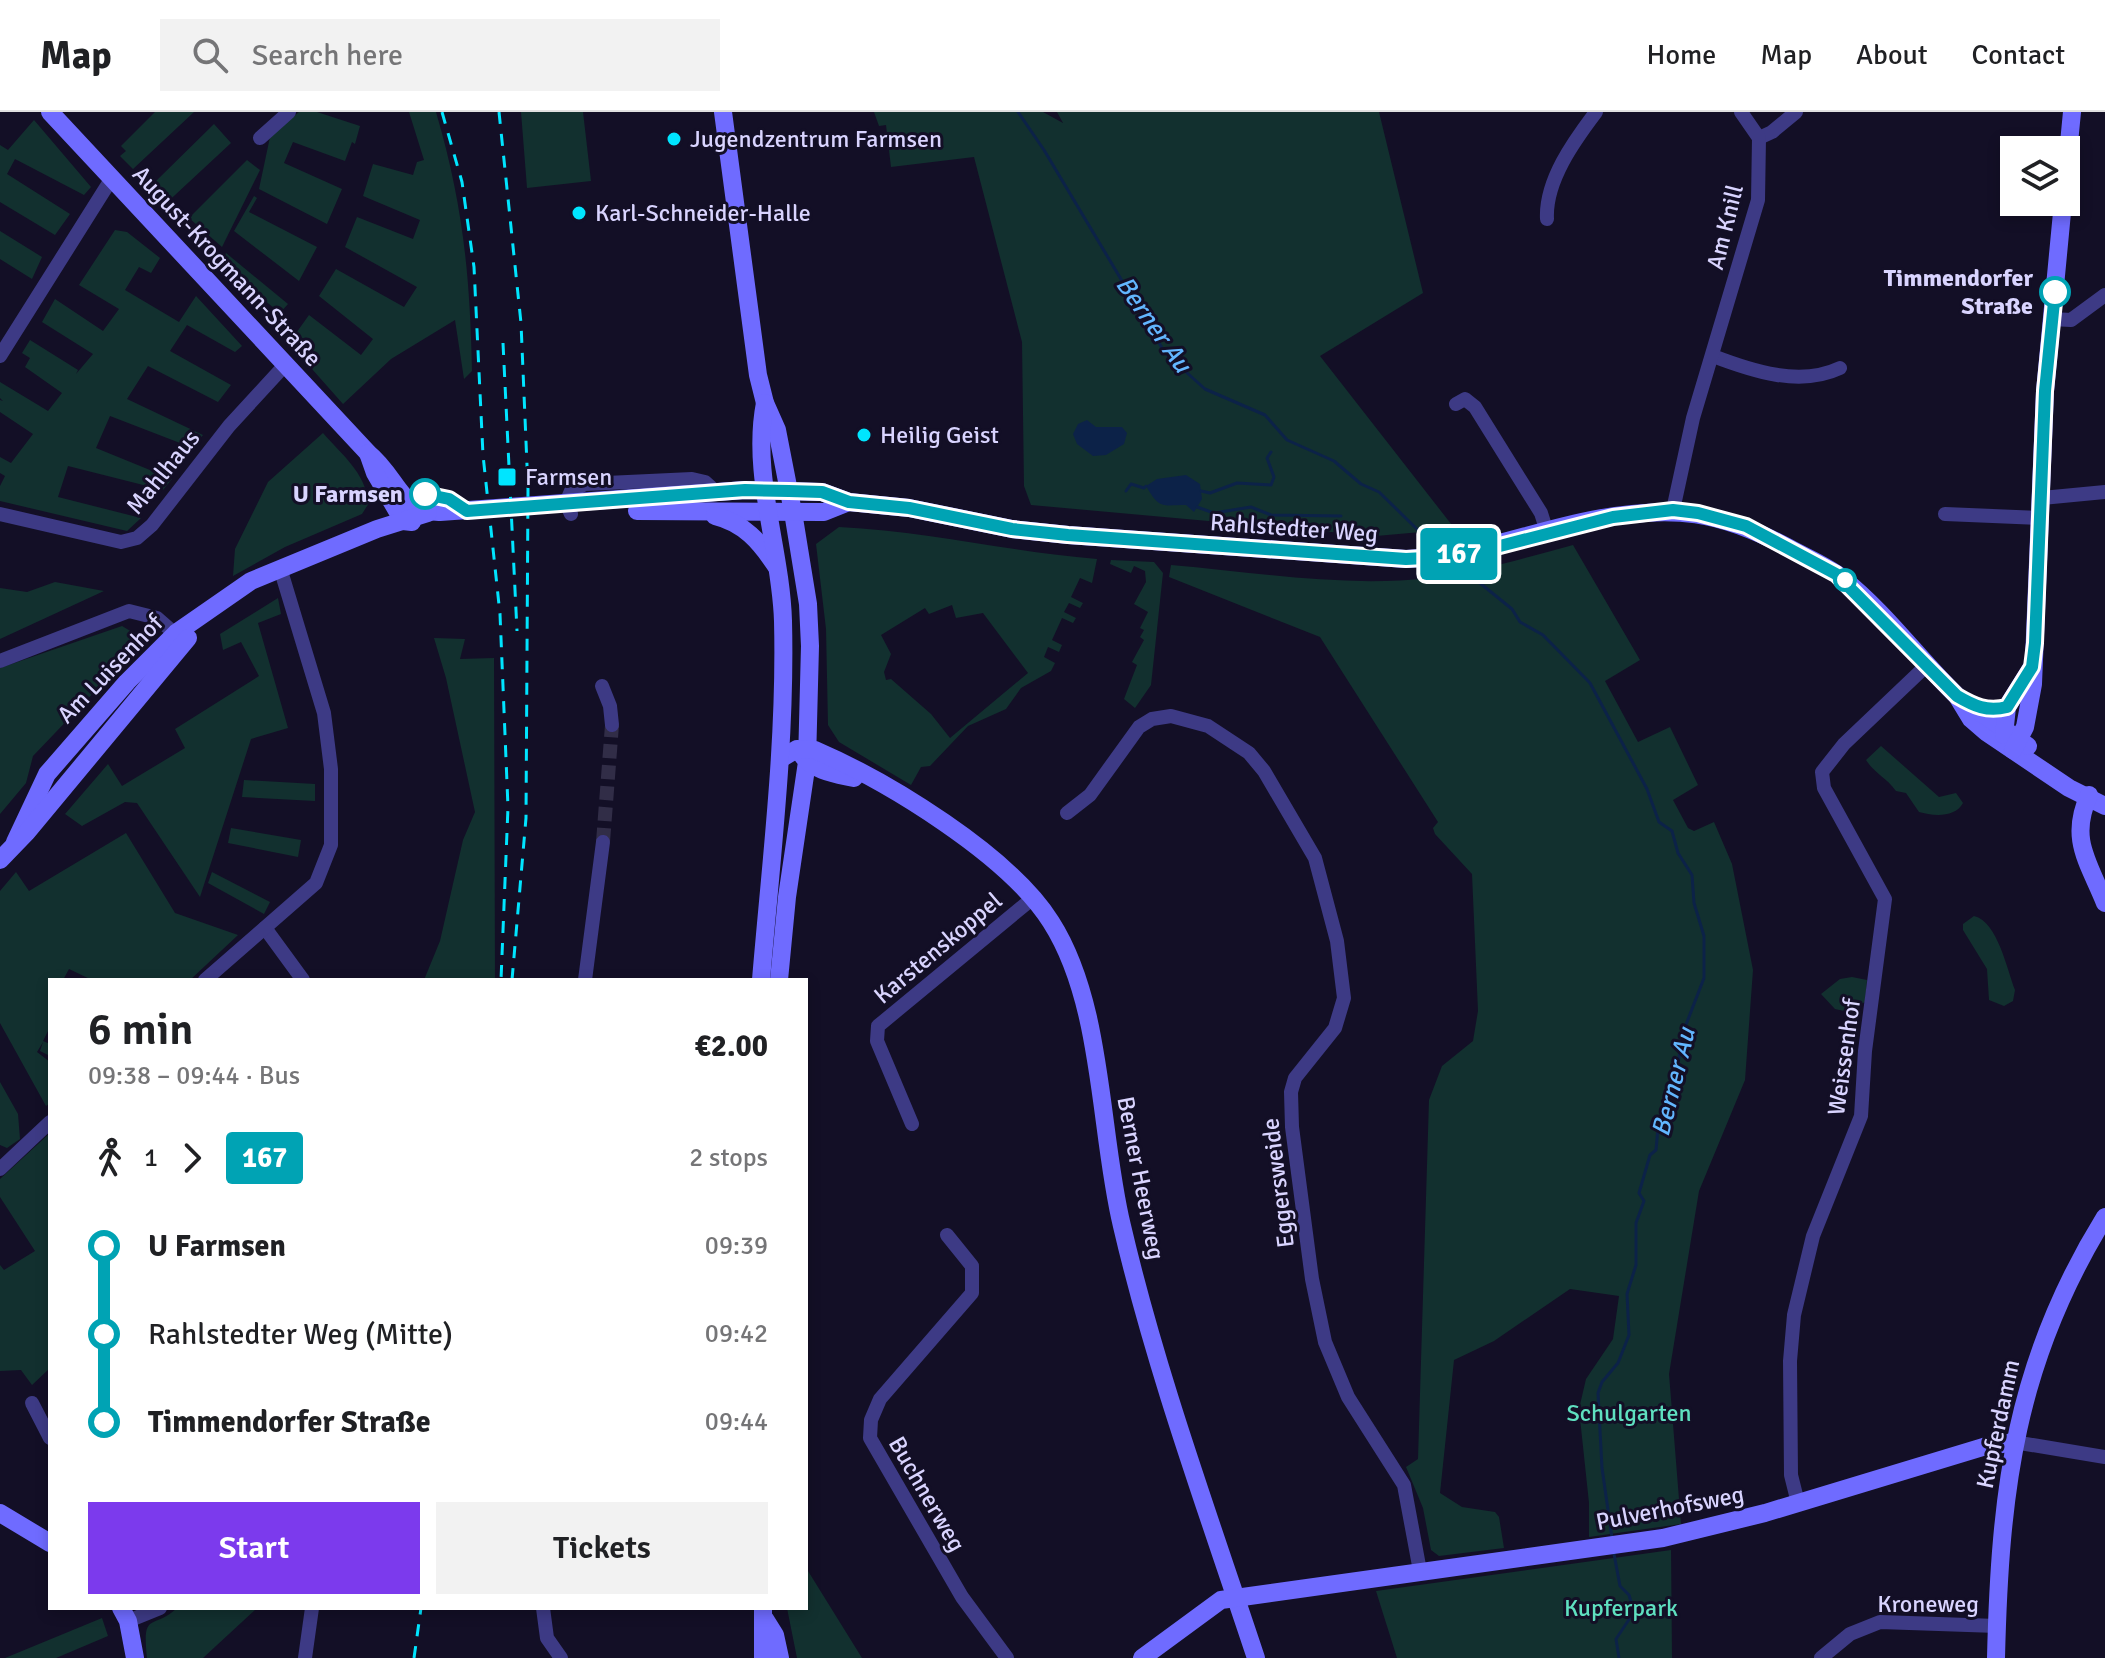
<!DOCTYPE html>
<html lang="en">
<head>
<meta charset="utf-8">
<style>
  :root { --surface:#fff; --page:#f2f2f2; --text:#202124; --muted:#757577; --line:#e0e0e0; --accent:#7c3aed }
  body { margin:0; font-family:Signika,sans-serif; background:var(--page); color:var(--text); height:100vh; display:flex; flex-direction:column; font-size:30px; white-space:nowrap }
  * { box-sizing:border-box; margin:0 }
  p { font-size:26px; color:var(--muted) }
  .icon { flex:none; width:44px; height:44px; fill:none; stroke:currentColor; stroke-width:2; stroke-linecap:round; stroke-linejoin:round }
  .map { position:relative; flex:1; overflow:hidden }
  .sheet { position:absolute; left:48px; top:866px; width:760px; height:632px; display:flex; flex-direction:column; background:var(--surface); border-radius:0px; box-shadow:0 4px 12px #0003 }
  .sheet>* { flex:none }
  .badge { padding:0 16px; border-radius:6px; font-size:28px; line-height:52px }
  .controls { position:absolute; left:2000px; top:24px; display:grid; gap:16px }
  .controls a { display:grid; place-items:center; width:80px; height:80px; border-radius:0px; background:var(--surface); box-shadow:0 4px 12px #0003; font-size:40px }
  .map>.badge { position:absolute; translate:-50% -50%; box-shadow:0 0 0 4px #fff }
  .legs { display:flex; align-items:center; gap:12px; height:88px; padding:0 40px; font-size:26px }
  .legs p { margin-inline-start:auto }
  .head { display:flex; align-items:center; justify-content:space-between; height:136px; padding:0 40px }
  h1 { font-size:44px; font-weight:600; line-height:60px }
  .primary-button { display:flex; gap:16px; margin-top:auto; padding:16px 40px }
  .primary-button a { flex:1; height:92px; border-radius:0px; background:var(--accent); color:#fff; font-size:32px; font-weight:600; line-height:92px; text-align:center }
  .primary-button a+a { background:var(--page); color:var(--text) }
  ul { padding:0 40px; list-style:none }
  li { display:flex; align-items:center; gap:28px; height:88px; font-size:30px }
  li i { display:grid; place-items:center; width:12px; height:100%; margin:0 10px; background:currentColor }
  li i::after { content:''; width:20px; height:20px; margin:-10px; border:6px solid; border-radius:50%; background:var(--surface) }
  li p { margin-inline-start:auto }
  li:first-child i { background:linear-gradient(#0000 50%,currentColor 0) }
  li:last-child i { background:linear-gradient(currentColor 50%,#0000 0) }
  header { display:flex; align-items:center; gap:48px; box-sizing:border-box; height:112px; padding:0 40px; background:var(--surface); border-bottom:2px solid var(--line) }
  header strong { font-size:38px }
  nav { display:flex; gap:44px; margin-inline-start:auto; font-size:28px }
  .search { width:560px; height:72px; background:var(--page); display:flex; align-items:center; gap:20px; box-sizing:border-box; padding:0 28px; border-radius:0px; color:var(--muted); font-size:30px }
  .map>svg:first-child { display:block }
  .green { fill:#12302f; fill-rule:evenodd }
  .water { fill:#0c2248 }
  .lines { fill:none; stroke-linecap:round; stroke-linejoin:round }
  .stream { stroke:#0c2248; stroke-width:3 }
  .street-tunnel { stroke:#312d47; stroke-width:14; stroke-dasharray:14 7; stroke-linecap:butt }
  .street { stroke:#3d3a85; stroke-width:14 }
  .secondary { stroke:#6f6bff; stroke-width:18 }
  .rail { stroke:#00e5ff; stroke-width:3; stroke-dasharray:12 10; stroke-linecap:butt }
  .line-1-casing { stroke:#fff; stroke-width:18 }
  .line-1 { stroke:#00a3b4; stroke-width:12 }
  .poi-dot { fill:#00e5ff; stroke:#130f26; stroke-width:3 }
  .stop-1-dot { fill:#fff; stroke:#00a3b4; stroke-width:4 }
  .labels { text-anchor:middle; stroke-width:6; stroke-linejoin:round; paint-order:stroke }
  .poi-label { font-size:24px; fill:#d9d4ff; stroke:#130f26; text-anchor:start }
  .street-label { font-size:24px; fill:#d9d4ff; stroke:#130f26 }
  .stop-label { font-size:24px; font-weight:bold; fill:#d9d4ff; stroke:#130f26; text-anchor:end }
  .park-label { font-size:24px; fill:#5fe0c0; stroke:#130f26 }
  .water-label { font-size:26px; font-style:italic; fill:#62b6ff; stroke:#130f26 }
</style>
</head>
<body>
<header>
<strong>Map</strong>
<div class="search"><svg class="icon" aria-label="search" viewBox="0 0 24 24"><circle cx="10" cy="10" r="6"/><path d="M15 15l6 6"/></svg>Search here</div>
<nav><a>Home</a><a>Map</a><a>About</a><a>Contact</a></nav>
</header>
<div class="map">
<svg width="2105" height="1546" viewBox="0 0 2105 1546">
  <rect width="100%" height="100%" fill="#130f26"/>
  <g class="green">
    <path d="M155,0h39l-61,57 -13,-13 6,-5 -5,-5z"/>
    <path d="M299,0h18l43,14 -5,18 -3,-2 -7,19 -52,-19 -9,21 58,26 -15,35 -68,-35 11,-52z"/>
    <path d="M409,0h27c27,92 34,163 36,259l-8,8 -9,-59 -64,39 -48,45 -54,-61 20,-28 52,40 12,-16 -54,-43 17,-27 68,38 13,-20 -72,-40 12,-30 56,22 7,-19 -57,-24 10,-32 40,11 4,-13 7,-2z"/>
    <path d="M521,0h62l8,69 -64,7z"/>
    <path d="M874,0h169l20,11 -6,-11h322l44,181 -103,63 135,173 -79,7 -345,-31 -7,-19 -2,-144 -48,-185 -83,10 -5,-42 -7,1z"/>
    <path d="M34,8l57,67 -7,8 -69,-36 -8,15 63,40 -15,21 -55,-33v-57l8,5z"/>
    <path d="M214,12l17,19 -70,65 -22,-23 9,-8 6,6z"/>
    <path d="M247,48l13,10 -38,77 -33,-29z"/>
    <path d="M254,84l3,2 -8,14 68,35 -18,34 -65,-50z"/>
    <path d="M115,118l12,2 33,26 -9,15 -12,-6 -14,23 54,32 17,-26 46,50 -7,6 -48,-27 -17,26 61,34 -13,17 -70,-36 -21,33 76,36 -10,13 -83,-32 -14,32 76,31 -9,11 -95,-24 -10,31 83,21 -14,13 -127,-30v-15l5,-10 -5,-3v-16l11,6 22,-29 -33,-22v-12l3,1 -3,-3v-16l48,29 14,-18 -37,-26 5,-9 -8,-5 8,-13 48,30 -2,4 17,-20 -51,-32 13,-23 48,32 16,-22 -40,-24z"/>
    <path d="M0,119l42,26 -10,22 -32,-20z"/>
    <path d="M226,141l62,51 -8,9 -61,-50z"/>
    <path d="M323,321c20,23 41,38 46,70l-7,11 -77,33 -52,29 2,-27 33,-67z"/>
    <path d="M839,415c87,4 171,25 258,32l-5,24 -12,-5 -9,19 12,6 -3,5 -11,-5 -5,9 12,6 -3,5 -11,-5 -10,22 10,5 -3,7 -11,-5 -4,10 11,6 -4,8 -30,17 -15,21 -38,17 -38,40 -9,1 -10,18 -72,-43 -11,-17 -2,-96 -10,-85zM952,493l4,13 27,-5 45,60 -78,65 -19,-24 -40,-35 -5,1 -2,-8 7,-18 -10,-19 44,-27 4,6z"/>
    <path d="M1573,433l67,115 -35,21 33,61 32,-15 28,58 -25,15 15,28 6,3 20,-9 18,42 21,106 -8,110 -46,111 -30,183 12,150 -92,13v-34l-10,-94 7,-30 27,-40 6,-43 -49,-7 -76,52 -40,19 -14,133 22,14 33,5 4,5 5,31 -65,8 -8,-6 -8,-42 -17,-41 12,-8 11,-359 13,-34 31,-25 5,-30 -6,-137 -37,-40 -2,-6 5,-6 -118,-185 -151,-60 2,-12c84,7 173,23 258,13 49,-6 96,-20 144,-33z"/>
    <path d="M1111,448l43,2 9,11 -12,112 -16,23 -11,-9 13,-34 -5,-3 12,-22 -4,-3 4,-7 -4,-2 8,-16 -14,-8 12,-22 -1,-11 -11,-5 -3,7 -21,-9z"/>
    <path d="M55,470l49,9 -104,48v-51l27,4z"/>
    <path d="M278,486l3,16 -23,9 30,105 -37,11 -51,158 -63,-94 -12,-1 -43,24 -17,-12 43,-50 14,22 63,-38 -10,-19 84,-53 -18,-34 -18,8 -3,-16z"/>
    <path d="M122,514l20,12 -1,5 -108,113 -7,27 -26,31v-146z"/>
    <path d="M434,526l31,1 -5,20 34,-1 1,322h-71l16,-39 23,-101 12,-28 -29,-134z"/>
    <path d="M1881,634l58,51 17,-4 7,10c-8,15 -30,13 -44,9l-13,-19 -10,-2c-10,-14 -21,-17 -30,-31z"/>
    <path d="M244,668l71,4v17l-73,-4z"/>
    <path d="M231,716l70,12 -3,17 -70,-14z"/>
    <path d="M126,721l49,80 63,22 -48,45h-98l-23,-11 -6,11h-13v47l-7,14 7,3v12l-10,-5 3,-9 -6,10 13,10v41l-4,3 -46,-83v-132l16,-19 13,19z"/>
    <path d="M212,760l58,30 -6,12 -56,-31z"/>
    <path d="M1974,804c24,6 33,54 41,74l-2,11 -9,5 -15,-6 -2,-31 -24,-39v-6z"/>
    <path d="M1852,865l15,3 -2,22 -12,6h-8l-1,3 -9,-2 -14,-15 19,-15z"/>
    <path d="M0,970l18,32 2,25 -13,9 -7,-3z"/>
    <path d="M50,1021v235l-18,17 -11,-15 -21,1v-106l4,5 31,-19 -35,-54v-18z"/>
    <path d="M1671,1438l1,108h-275l-21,-67z"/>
    <path d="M808,1459l54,87h-65l-10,-50h19z"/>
    <path d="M177,1496h80l-54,50h-56c-5,-48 5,-27 30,-50z"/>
    <path d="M102,1506l6,18 -52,22h-51z"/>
  </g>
  <g class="water">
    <path d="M1087,308l9,7h26l5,6 -3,11 -18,11 -13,1 -16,-12 -4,-10 5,-10z"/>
    <path d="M1186,363l14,9 2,15 -8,13 -8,-7c-24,0 -26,5 -40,-19l11,-7z"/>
  </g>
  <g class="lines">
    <g class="stream">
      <path d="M1018,0l26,38 121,203 40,36 60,26 22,25 47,21 27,23 18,8 42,41"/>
      <path d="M1126,379l5,-7 13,4 2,-2"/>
      <path d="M1201,379l9,2 27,-10 34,2 3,-8 -7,-19 4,-6"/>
      <path d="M1197,395l17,6 37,-6 20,8 70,1"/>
      <path d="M1465,459l47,38 8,13 23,13 47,48 57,106 12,33 13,9 6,22 14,22 2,28 10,33v42l-22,57 -4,30 -20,63 -2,22 -6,5 -11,38 5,8 -8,22v42l-9,29 2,41 -11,28 -16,19 -4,11 4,75 10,70"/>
      <path d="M1614,1442l6,32 9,9 5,17 -18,27 3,19"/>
    </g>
    <path class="street-tunnel" d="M603,730l9,-117"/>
    <g class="street">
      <path d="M260,26l29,-26"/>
      <path d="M1759,26l13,-6 24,-20"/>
      <path d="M1547,107c-2,-38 27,-78 49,-107"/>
      <path d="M2052,207l19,1 34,-25"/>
      <path d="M0,244l112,-178"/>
      <path d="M1713,244c39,15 87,31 127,12"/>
      <path d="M1456,292l9,-5 10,8 66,106 6,19"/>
      <path d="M2042,386l63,-6"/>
      <path d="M1673,398l20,-92 65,-218 1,-62 -18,-26"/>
      <path d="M0,402l121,28 16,-4 15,-13 77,-99 56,-61"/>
      <path d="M571,402l-5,-11 5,-12 14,-7 107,-5 13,3 11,10"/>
      <path d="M1945,402l96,4"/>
      <path d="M0,549l129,-50 28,7 24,21"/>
      <path d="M602,574l8,20 2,19"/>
      <path d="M1067,701l23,-18 49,-68 13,-8 19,-3 37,10 41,27 15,18 51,87 22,83 7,57 -9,30 -40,50 -4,14 1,35 20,152 13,63 23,55 56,88 16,86"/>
      <path d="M265,816l38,52"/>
      <path d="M205,868l111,-97 15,-38v-76l-7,-56 -43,-142"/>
      <path d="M585,868l18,-138"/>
      <path d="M912,1012l-35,-83 1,-15 155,-128"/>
      <path d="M0,1057l50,-47"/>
      <path d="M947,1123l25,31v27l-92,106 -9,21 -1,18 92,159 45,61"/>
      <path d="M32,1291l18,35"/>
      <path d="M2014,1330l91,15"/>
      <path d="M1798,1391l-7,-28 -1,-114 4,-46 19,-79 48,-120 4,-65 20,-152 -61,-111 -2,-16 22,-28 82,-78"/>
      <path d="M543,1496l4,30 14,20"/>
      <path d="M128,1509l32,-13"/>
      <path d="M305,1546l7,-50"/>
      <path d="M1821,1546l29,-24 30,-12 117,4"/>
    </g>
    <g class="secondary">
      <path d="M50,0l318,341c30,24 32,60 72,59l305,-22 77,2 27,10 60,6 103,21 56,6 338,24c69,-3 125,-28 190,-40 78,-14 124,-8 193,29 18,10 38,18 53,30 43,34 76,80 115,118l14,23 15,13 83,56 36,18"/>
      <path d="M723,0l35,263 7,28 12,27 16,82 15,92 2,42 -3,116 -20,135 -8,83"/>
      <path d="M2066,62l6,-62"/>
      <path d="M368,341l7,20 28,48 9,1"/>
      <path d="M637,399l187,1 25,-10"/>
      <path d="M715,404c29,7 45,26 61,50"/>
      <path d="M1961,587l67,47"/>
      <path d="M2004,623l3,-28 25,-40"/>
      <path d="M2013,638l12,-23 8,-43 12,-293 18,-189"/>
      <path d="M802,643c11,16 34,19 52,23"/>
      <path d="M782,646l15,-9 18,1c72,31 194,105 236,172 53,83 48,210 71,304 34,146 87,290 134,432"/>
      <path d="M2089,683c-20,44 -1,66 16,108"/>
      <path d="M15,730l32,-68 80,-92 49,-49 75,-52 126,-52 51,-16"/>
      <path d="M0,748l27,-28 161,-194"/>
      <path d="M761,868c10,-120 25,-238 22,-359 -2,-72 -32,-147 -18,-218"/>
      <path d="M0,1401l50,30"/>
      <path d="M121,1496l7,13 7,37"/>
      <path d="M765,1507l10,16 5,23"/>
      <path d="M763,1546v-50"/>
      <path d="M1142,1546l79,-58 442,-62 102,-25 218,-66 31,-5"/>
      <path d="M1996,1546c4,-167 19,-296 109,-441"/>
    </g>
    <g class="rail">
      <path d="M442,0l20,70 12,85 9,188 17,159 8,193 -7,173"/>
      <path d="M499,0l22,211 7,166 -2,329 -14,162"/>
      <path d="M503,231l14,288"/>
      <path d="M414,1546l7,-50"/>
    </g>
  </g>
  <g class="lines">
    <g class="line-1-casing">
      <path id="line-1" d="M425,382l24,5 18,12 278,-21 44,1 33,1 27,10 60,6 103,21 56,6 338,24 37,-2 53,-10 117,-30 60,-7 25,3 48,13 90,48 121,122c17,10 30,16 50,11l25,-40 3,-24 10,-252 10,-99"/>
    </g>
    <use href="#line-1" class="line-1"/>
  </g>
  <g class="poi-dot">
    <circle cx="674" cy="27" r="8"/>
    <circle cx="579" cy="101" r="8"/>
    <circle cx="864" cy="323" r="8"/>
    <rect x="497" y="355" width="20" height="20" rx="4"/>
  </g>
  <g class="stop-1-dot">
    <circle cx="2055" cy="180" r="14"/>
    <circle cx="425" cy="382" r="14"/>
    <circle cx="1845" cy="468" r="10"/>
  </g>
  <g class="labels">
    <g class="poi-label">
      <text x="690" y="35">Jugendzentrum Farmsen</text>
      <text x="595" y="109">Karl-Schneider-Halle</text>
      <text x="880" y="331">Heilig Geist</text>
      <text x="525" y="373">Farmsen</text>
    </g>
    <g class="street-label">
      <text transform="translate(1725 115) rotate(-76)" y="8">Am Knill</text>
      <text transform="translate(227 154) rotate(47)" y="8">August-Krogmann-Straße</text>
      <text transform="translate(163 360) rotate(-51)" y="8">Mahlhaus</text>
      <text transform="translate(1294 416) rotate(4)" y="8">Rahlstedter Weg</text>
      <text transform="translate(110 557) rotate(-46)" y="8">Am Luisenhof</text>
      <text transform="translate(938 836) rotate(-40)" y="8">Karstenskoppel</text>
      <text transform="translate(1844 945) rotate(-82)" y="8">Weissenhof</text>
      <text transform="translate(1141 1066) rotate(79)" y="8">Berner Heerweg</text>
      <text transform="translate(1278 1071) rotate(-97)" y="8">Eggersweide</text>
      <text transform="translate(1998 1312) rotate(-78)" y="8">Kupferdamm</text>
      <text transform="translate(927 1382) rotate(60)" y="8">Buchnerweg</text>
      <text transform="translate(1670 1396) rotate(-11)" y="8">Pulverhofsweg</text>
      <text x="1928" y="1500">Kroneweg</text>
    </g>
    <g class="stop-label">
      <text x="2033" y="174">Timmendorfer<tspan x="2033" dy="28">Straße</tspan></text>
      <text x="403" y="390">U Farmsen</text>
    </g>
    <g class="park-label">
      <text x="1629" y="1309">Schulgarten</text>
      <text x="1621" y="1504">Kupferpark</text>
    </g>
    <g class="water-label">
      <text transform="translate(1154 212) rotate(55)" y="9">Berner Au</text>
      <text transform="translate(1673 970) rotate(-76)" y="9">Berner Au</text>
    </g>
  </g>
</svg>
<div class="controls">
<a><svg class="icon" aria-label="layers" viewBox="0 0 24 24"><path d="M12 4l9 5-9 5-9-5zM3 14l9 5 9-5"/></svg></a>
</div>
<b class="badge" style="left:1459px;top:442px;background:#00a3b4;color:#fff">167</b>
<section class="sheet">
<div class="head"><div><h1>6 min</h1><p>09:38 – 09:44 · Bus</p></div><b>€2.00</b></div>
<div class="legs"><svg class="icon" aria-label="walk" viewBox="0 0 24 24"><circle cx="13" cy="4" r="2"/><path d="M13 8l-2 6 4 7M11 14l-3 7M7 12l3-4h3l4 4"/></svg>1<svg class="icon" aria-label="forward" viewBox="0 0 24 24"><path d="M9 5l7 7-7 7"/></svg><b class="badge" style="background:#00a3b4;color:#fff">167</b><p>2 stops</p></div>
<ul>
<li><i style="color:#00a3b4"></i><b>U Farmsen</b><p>09:39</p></li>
<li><i style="color:#00a3b4"></i><span>Rahlstedter Weg (Mitte)</span><p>09:42</p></li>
<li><i style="color:#00a3b4"></i><b>Timmendorfer Straße</b><p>09:44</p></li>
</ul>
<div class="primary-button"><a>Start</a><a>Tickets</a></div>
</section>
</div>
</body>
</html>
